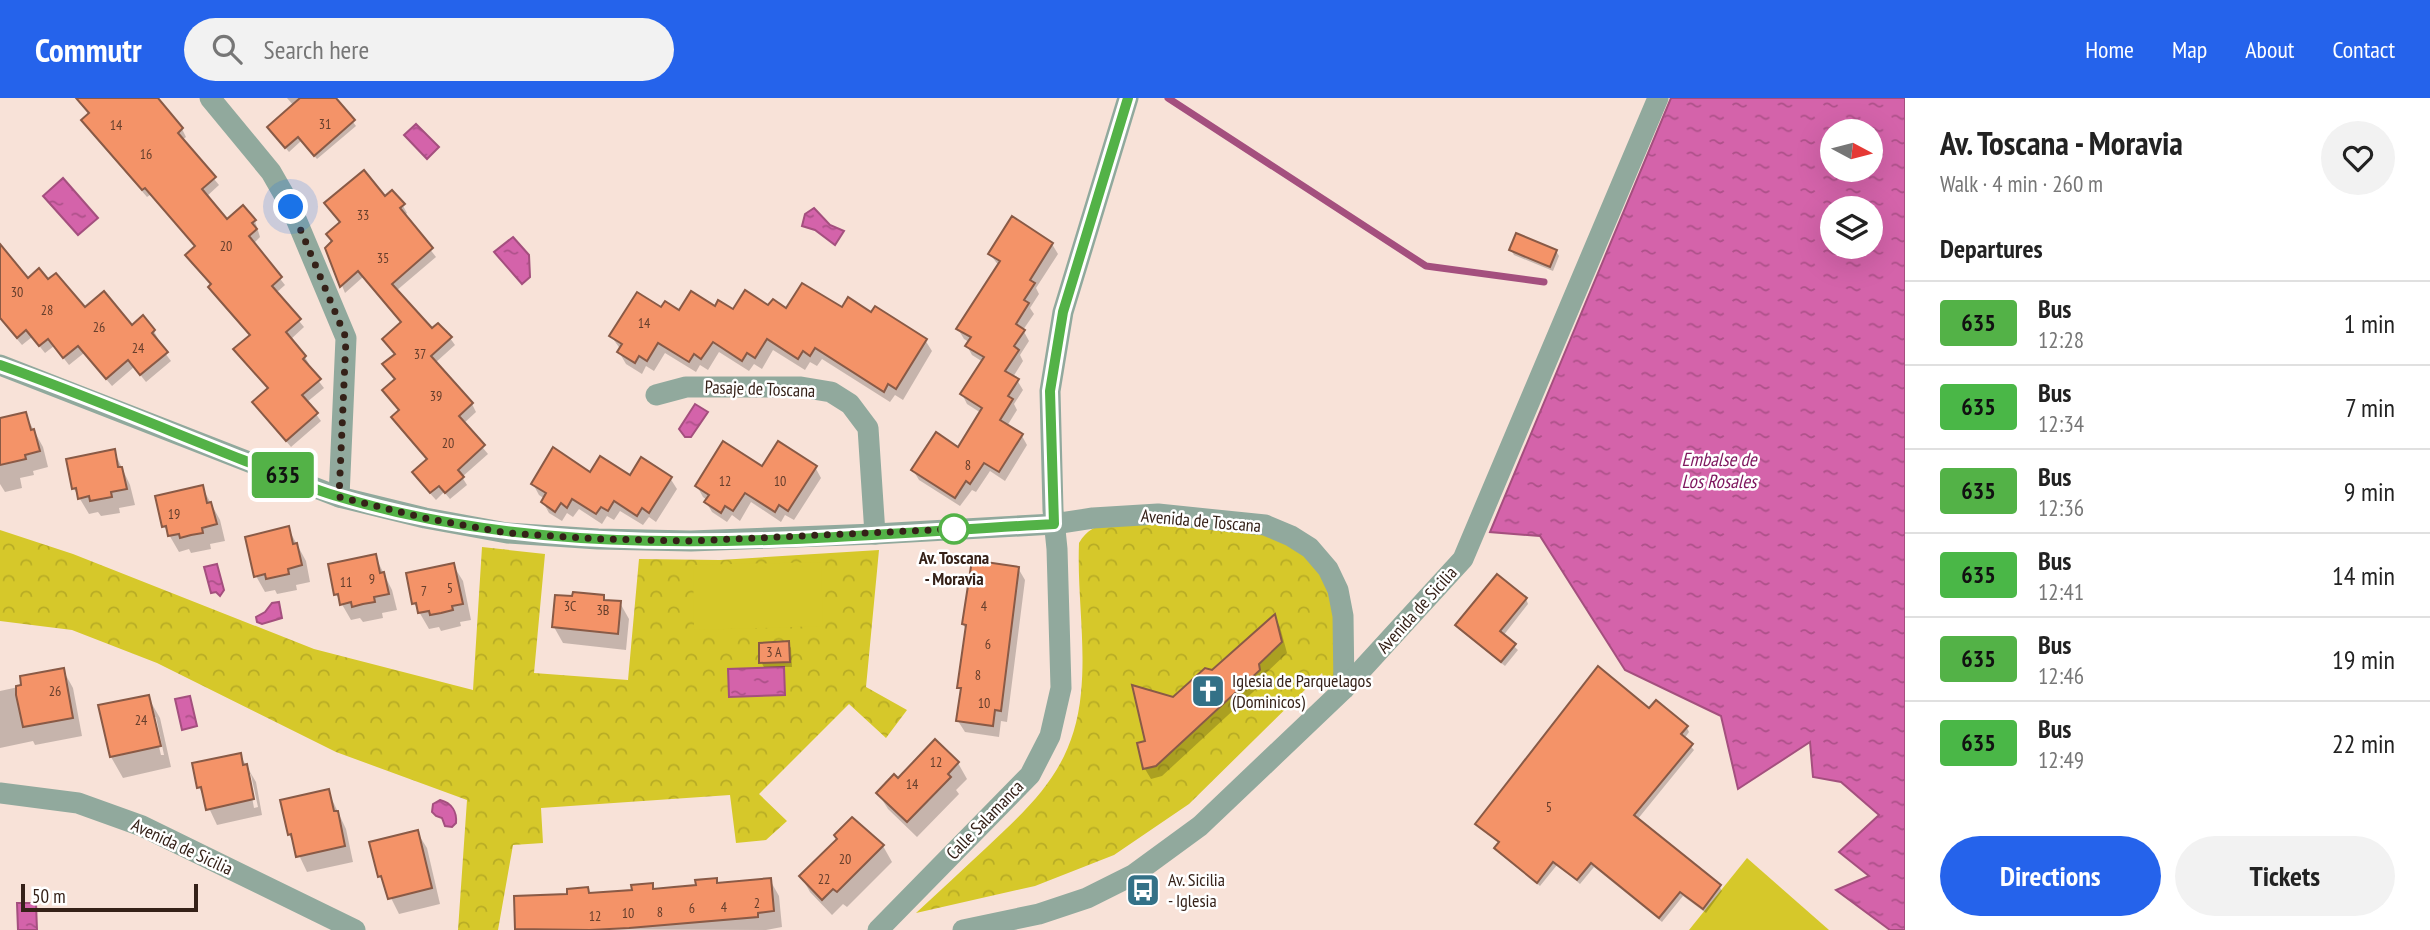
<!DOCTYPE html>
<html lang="en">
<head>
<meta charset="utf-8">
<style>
  :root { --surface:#fff; --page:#f2f2f2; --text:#222; --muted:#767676; --line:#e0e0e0; --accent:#2563eb }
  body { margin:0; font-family:"PT Sans Narrow",sans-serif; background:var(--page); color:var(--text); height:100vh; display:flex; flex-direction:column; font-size:26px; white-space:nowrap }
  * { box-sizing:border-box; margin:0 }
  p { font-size:23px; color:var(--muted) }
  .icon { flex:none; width:38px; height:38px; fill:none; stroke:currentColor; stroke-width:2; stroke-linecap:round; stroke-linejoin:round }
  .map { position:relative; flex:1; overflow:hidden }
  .sheet { display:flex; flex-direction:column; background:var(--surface); width:525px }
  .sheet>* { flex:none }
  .badge { padding:0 14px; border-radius:5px; font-size:24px; line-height:46px }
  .needle { width:46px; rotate:97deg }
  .controls { position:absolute; left:1820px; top:21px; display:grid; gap:14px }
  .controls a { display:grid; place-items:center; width:63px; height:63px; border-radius:50%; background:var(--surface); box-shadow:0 7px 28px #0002; font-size:35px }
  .scale { position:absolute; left:21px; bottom:18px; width:177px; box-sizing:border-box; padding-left:7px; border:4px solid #352118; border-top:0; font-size:19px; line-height:24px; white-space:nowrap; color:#352118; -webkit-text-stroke:5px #fff; paint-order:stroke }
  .you { position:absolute; width:35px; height:35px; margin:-18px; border:5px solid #fff; border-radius:50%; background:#1a73e8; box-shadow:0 0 0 10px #1a73e833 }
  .map>.badge { position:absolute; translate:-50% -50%; box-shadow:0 0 0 4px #fff }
  h2 { padding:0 35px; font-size:26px; line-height:63px }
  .round { display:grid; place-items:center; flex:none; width:74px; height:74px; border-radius:37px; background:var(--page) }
  .overview { display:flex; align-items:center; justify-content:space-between; height:119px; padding:0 35px }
  h1 { font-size:33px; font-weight:600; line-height:52px }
  .button { display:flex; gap:14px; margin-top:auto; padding:14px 35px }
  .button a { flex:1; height:80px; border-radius:42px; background:var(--accent); color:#fff; font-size:28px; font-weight:600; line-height:80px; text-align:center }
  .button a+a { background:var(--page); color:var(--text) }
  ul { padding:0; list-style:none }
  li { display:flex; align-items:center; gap:21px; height:84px; padding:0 35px; border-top:2px solid var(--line) }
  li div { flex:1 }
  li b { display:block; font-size:26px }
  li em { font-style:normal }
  li .badge { min-width:77px; font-weight:700; text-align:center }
  header { display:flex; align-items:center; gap:42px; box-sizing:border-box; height:98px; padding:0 35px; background:var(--accent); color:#fff }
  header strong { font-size:33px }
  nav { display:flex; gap:38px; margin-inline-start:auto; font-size:24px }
  .search { width:490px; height:63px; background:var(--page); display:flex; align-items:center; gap:18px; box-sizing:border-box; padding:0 24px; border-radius:38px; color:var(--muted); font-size:26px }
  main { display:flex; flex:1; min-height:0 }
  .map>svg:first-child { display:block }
  .park { fill:url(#park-crowns) }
  .pitch { fill:#d6c82a }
  .water { fill:url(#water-ripples); stroke:#a44f7e; stroke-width:2; fill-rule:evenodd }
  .shadow { fill:#0003; fill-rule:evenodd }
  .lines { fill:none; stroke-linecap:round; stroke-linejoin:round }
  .stream { stroke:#a44f7e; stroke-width:7 }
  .building { fill:#f49368; stroke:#895a46; stroke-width:2 }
  .street { stroke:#91a99d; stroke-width:21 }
  .line-casing { stroke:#fff; stroke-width:16 }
  .line { stroke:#53b247; stroke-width:10 }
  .walk { stroke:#352118; stroke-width:7; stroke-dasharray:0 12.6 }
  .stop-dot { fill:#fff; stroke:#53b247; stroke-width:3.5 }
  .labels { text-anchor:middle; stroke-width:5; stroke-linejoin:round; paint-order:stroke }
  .number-label { font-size:14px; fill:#653e2c }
  .street-label { font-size:18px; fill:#352118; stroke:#fff }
  .stop-label { font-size:18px; font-weight:bold; fill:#352118; stroke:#fff }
  .poi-label { font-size:18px; fill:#352118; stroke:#fff; text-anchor:start }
  .water-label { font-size:19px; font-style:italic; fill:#7e175e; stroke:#fff }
</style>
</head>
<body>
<header>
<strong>Commutr</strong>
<div class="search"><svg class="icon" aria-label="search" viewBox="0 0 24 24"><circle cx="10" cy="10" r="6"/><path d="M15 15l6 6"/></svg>Search here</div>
<nav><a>Home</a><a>Map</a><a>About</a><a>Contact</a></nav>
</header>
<main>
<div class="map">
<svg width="1905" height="832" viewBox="0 0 1905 832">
  <defs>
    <pattern id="park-crowns" width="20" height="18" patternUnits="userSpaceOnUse" patternTransform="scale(1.75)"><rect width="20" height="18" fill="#d6c82a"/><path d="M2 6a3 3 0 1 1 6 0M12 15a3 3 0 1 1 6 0" fill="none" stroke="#b8ac25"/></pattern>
    <pattern id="water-ripples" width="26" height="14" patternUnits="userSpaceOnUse" patternTransform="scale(1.75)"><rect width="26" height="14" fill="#d463aa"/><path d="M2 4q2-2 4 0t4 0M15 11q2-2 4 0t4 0" fill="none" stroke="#ad5189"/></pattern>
  </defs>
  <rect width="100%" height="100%" fill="#f8e2d8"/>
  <g class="park">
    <path d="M1148,423l118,12 42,24 13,17 8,17 5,25 2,69 -7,8 -7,-20 -133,131 -75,51 -79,31 -119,27c24,-22 47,-44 70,-65 51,-48 88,-82 95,-155 5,-50 -4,-100 -2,-150 15,-26 42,-20 69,-22z"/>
    <path d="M0,432l73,24 241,95 159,41 9,-143 63,7 -11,119 94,7 11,-121 81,1 159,-10 -13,137 41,23 -21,28 -37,-34 -90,90 28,27 -21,19 -30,3 -6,-48 -189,13 2,35 -30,2 -15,85h-40l9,-130 -131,-48 -179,-89 -85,-33 -72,-9z"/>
  </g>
  <g class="pitch">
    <path d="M821,464l2,64 -129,4 -1,-65z"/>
    <path d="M1747,760l82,72h-140z"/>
  </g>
  <g class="water">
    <path d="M1671,0h234v832h-15l-54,-40 33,-14 -30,-24 40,-37 -38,-33 -28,-5 -3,-35 -72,47 -17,-73 -96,-46 -85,-134 -50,-4zM1832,33h39v39h-39zM1832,110h39v39h-39z"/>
    <path d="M416,26l23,23 -12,12 -23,-24z"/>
    <path d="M63,80l35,40 -20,17 -35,-39z"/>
    <path d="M814,110l16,17 14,6 -9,14 -20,-15 -13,-4 3,-12z"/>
    <path d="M513,139l16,18 1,22 -8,7 -28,-32z"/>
    <path d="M695,306l13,8 -17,25h-6l-6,-8z"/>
    <path d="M217,466l7,26 -4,6 -4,-4 -5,1 -7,-26z"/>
    <path d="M279,504l3,16 -20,6 -5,-2 -1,-5 9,-5 7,-9z"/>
    <path d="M784,569l1,28 -56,2 -1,-28z"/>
    <path d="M190,598l7,30 -15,4 -7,-31z"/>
    <path d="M440,702c12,3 17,12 16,23l-4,4 -7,-1 -3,-8 -6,-2 -4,-4 1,-8z"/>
    <path d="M17,805h19l1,27h-19z"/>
  </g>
  <g class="shadow">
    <path d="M76,0h79l27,31 4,8 -4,3 37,45 -13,12 21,24h28l5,16 -7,7 32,41 -9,8 28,34 -14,13 15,17 4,7 -2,2 17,22 -17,14 14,19 -30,26 -37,-44 15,-13 -33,-40 15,-13 -37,-42 -4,-8 2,-1 -21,-23 -4,-8 9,-8 -46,-52 -3,2 -60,-69 -4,-8 7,-5z"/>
    <path d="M287,0h48l21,28 -39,33 -16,-18 -12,11 -17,-20 22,-26z"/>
    <path d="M385,101l18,7 4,7 -3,3 32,41 -40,34 36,40 18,7 5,7 -20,18 37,41 4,8 -13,12 25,30 -26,23 5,8 -17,14 -6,-7 -8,8 -18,-20 -4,-7 14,-12 -31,-36 -4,-7 7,-7 -15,-20 11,-10 -11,-16 11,-10 -12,-15 18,-17 -39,-46 -18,16 -18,-45 6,-5 -5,-8 13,-12 -10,-12z"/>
    <path d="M1052,146l6,10 -22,34 3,6 -9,14 4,6 -11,16 6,11 -9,14 3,6 -10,16 4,3 6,10 -9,14 3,6 -10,16 15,10 5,9 -22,36 -15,-10 -14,21 -4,-2 -12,16 -41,-26 -6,-10 46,-21 22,-36 -14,-9 -5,-10 21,-32 -11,-7 -5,-9 2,-4 -5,-3 -6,-10 41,-63 -9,-12z"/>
    <path d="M1511,152l45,1 3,5 -6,15 -39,-16z"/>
    <path d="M0,166l28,16 20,2 37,28 47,17 22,4 4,8 -2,2 15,20 -25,21 -12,-15 -22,19 -28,-33 -15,12 -15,-19 -9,7 -13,-16 -10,8 -22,-26z"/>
    <path d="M769,210l18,2 55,-1 30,5 53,26 7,11 -29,49 -8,-5 -5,7 -68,-43 -5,7 -7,-4 -5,8 -32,-20 -11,19 -8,-5 -5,7 -30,-19 -11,18 -8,-5 -4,7 -31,-19 -11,18 -8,-5 -4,8 -16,-10 -7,-12 2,-2 -10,-14 50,-26 19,3 35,-4 18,2z"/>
    <path d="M25,316l18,33 5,20 -15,4 1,4 -14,3 2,10 -17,4 -5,-8v-67l2,2z"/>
    <path d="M114,353l16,34 5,20 -16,3 1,5 -19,3 -3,-4 -9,2 -15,-25z"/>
    <path d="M815,369l6,11 -27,42 -9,-5 -4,7 -30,-20 -11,19 -8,-6 -5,7 -15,-10 -6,-10 1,-2 -4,-3 -6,-11 65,-18z"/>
    <path d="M591,376l79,4 7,11 -21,33 -7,-5 -6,8 -23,-14 -6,9 -7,-4 -5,8 -23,-15 -6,8 -6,-4 -5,8 -13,-8 -6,-11 2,-3 -6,-4 -6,-11z"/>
    <path d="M202,389l18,33 5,21 -15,3 1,5 -20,4 -2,-4 -10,3 -15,-26z"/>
    <path d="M288,430l18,33 4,21 -14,3 1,5 -20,4 -2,-4 -10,2 -9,-16z"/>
    <path d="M375,458l17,34 5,20 -15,3 1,5 -20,4 -3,-4 -9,2 -15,-26z"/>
    <path d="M453,467l10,16 8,39 -11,2 1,4 -20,5 -2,-4 -10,2 -15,-26z"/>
    <path d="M1018,470l7,12 -18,142 -6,-1 -2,16 -34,-5 -7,-11 4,-28 -3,-6 8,-56 -4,-7z"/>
    <path d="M603,498l3,6 14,1 9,16 -3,31 -63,-7 -9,-16z"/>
    <path d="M1526,501l2,5 -25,32 15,14 -13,16 -45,-36 -3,-5z"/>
    <path d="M1275,519l5,10 7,26 -23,22 1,6 -103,95 -11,3 -6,-10 -6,-24 9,-2 26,-44 39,-27z"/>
    <path d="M788,545l3,5 1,19h-28l-3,-5z"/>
    <path d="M63,572l10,18 9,48 -47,9 -2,-4 -33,7v-57l23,-5z"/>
    <path d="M148,599l12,21 11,49 -48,11 -12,-21 -11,-51zM152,619h4l8,38h-3z"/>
    <path d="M1650,612l37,18 2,4 -5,7 10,11 -57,70 82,66 3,5 -16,22 -23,-17 -21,26 -68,-55 -14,17 -23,-19 -17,21 -41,-33 -3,-4 4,-5 -22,-20z"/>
    <path d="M240,657l16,27 6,33 -45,10 -18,-38zM247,672l4,5 7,32 -4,1z"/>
    <path d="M958,665l9,16 -11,11 3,4 -42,43 -29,-28 -10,-16 20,-13z"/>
    <path d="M328,693l18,38 7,33 -46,10 -18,-38z"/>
    <path d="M417,734l10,16 13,56 -41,10 -19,-38z"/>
    <path d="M883,748l9,16 -45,45 -4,-3 -11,11 -22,-23 -9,-16z"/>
    <path d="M716,782l3,5 51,-5 9,16 3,31 -16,3 -249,-1 52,-34 18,-6 3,5 44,-2 18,-7 2,5 44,-4z"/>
  </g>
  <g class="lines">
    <path class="stream" d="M1168,0l258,168 118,16"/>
  </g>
  <g class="building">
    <path d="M76,0h82l25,30 -5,5 38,44 -14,12 25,30 16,-14 13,15 -4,3 5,6 -8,7 33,41 -10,9 29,33 -15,13 20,24 -3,3 18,20 -19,16 16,18 -32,28 -34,-39 16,-14 -35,-39 17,-14 -42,-48 3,-3 -26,-29 10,-9 -50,-58 -3,2 -61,-70 8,-7z"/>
    <path d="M300,0h36l19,22 -41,36 -16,-19 -13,11 -18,-21z"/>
    <path d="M364,72l21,26 7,-6 13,14 -5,4 33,40 -41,36 40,44 6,-5 14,14 -21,19 42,47 -14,13 26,29 -27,25 6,7 -19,16 -6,-7 -9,7 -18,-21 15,-13 -36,-42 8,-7 -17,-20 13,-11 -13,-15 13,-10 -13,-15 19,-17 -43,-51 -18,16 -15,-39 7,-7 -6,-7 14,-12 -16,-19z"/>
    <path d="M1012,118l41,27 -23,37 5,3 -11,17 5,3 -13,21 9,6 -11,16 5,4 -14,21 14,8 -11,17 5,3 -13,21 23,14 -24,38 -15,-9 -14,21 -4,-3 -11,17 -44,-28 25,-38 22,15 24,-39 -22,-14 24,-37 -19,-11 6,-9 -15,-8 44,-68 -12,-7z"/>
    <path d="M1516,135l41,17 -7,17 -41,-17z"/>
    <path d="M0,146l28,34 11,-10 9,11 8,-6 29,34 19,-16 28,34 11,-10 12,15 -3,3 16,19 -28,23 -12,-15 -22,19 -28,-33 -15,12 -15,-19 -9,7 -13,-16 -9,8 -17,-20z"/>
    <path d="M802,185l40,24 6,-10 23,15 4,-6 52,33 -31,50 -8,-5 -4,8 -69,-44 -5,8 -7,-5 -5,8 -31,-20 -12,19 -8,-5 -5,8 -29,-19 -12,17 -7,-5 -5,8 -31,-19 -11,18 -8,-5 -4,7 -18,-11 5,-8 -13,-8 28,-44 24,15 4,-6 14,9 12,-19 24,15 3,-6 15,9 12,-19 23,15 5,-6 13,9z"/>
    <path d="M26,314l5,18 3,-1 6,22 -15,4 1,4 -26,6v-47z"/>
    <path d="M723,343l39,25 16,-25 39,25 -29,45 -9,-6 -4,7 -30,-19 -12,18 -8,-5 -4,7 -17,-11 5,-7 -14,-9z"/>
    <path d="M553,349l37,25 10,-16 30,19 11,-18 31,20 -23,36 -7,-5 -5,8 -23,-15 -6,10 -7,-4 -5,7 -24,-15 -5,9 -6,-5 -6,9 -14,-10 5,-9 -15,-9z"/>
    <path d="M115,351l3,18h4l5,22 -16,3 1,5 -22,4 -1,-5 -11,3 -2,-11 -4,1 -6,-30z"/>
    <path d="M203,387l4,18 4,-1 6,22 -15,4 1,5 -12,2 -11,3 -1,-4 -11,2 -2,-10 -4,1 -7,-31z"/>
    <path d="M289,428l4,18 4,-1 5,22 -14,4 1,5 -23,5 -1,-5 -11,3 -9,-40z"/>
    <path d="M376,456l4,19 4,-1 5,22 -15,3 1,5 -12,2 -11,3 -1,-5 -11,3 -2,-11 -4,1 -6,-31z"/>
    <path d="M972,462l47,7 -18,144 -6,-1 -2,16 -37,-5 5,-33h-4l9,-63 -4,-1z"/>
    <path d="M454,465l9,41 -11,2 1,4 -12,3 -11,2 -1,-4 -11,2 -2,-10 -4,1 -6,-31z"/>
    <path d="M1497,476l30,24 -27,33 16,13 -15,18 -46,-37z"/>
    <path d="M573,494l31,3v5l17,1 -3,33 -66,-7 3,-32 17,1z"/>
    <path d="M1275,516l7,28 -23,22 1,6 -104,96 -13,3 -6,-26 8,-2 -13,-56 41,12 32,-29 7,2z"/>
    <path d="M789,543l1,21 -31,1v-20z"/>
    <path d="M1598,568l51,42 7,-8 32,26 -7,8 12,10 -59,71 87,70 -18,24 -23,-17 -21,26 -68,-55 -14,17 -24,-18 -16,21 -43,-35 5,-6 -24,-18z"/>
    <path d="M64,570l9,50 -50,9 -7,-32v-9l5,-1 -1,-9z"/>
    <path d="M149,597l12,51 -51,11 -12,-52z"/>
    <path d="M935,641l24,23 -11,12 3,3 -44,45 -31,-29 18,-19 4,4z"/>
    <path d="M241,655l2,12 4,-1 7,35 -48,11 -5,-23 -4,1 -5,-25z"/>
    <path d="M329,691l5,22h4l7,35 -49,11 -5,-23 -3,1 -8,-35z"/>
    <path d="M852,719l32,28 -47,47 -4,-3 -11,11 -23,-24 38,-37 -3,-4z"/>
    <path d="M418,732l14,58 -44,11 -7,-23 -3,1 -9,-35z"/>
    <path d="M717,780v5l54,-5 3,33 -16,2v4l-129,11 -39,2 -75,-1 -1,-33 53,-2v-5l21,-2 1,6 43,-3 -1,-5 22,-2v6l21,-2 22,-2 -1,-5z"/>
  </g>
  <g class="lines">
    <g class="street">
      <path d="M210,0l61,74 20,35 55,131 -7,159"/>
      <path d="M0,267l339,132 86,21 82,15 91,6 93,2 184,-7 179,-10 39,-6 65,-4 107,11 26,11 19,12 18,21 10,21 5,26 1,73"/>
      <path d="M656,297l30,-8h115l30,5 19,12 18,24 7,106"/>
      <path d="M0,695l78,10 64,23 213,104"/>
      <path d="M878,832l152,-155 20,-39 11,-48 -4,-139 -4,-39 -3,-119 13,-79 65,-214"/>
      <path d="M963,832l76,-16 48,-16 46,-23 67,-49 144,-137 119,-130 195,-461"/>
    </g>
  </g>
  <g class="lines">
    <g class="line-casing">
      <path id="line" d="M0,267c82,29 162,63 243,95 32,12 64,28 97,37 229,69 479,40 714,27l-4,-133 13,-79 65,-214"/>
    </g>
    <use href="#line" class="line"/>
    <path class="walk" d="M291,109l55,131 -7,159 86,21 82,15 91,6 93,2 263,-12"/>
  </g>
  <defs>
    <g id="church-square" transform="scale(1.75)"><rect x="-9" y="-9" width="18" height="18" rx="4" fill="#337187" stroke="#fff"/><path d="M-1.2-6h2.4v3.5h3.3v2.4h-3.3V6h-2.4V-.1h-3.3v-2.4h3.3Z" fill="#fff"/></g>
    <g id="bus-square" transform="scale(1.75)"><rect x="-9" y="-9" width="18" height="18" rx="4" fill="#337187" stroke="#fff"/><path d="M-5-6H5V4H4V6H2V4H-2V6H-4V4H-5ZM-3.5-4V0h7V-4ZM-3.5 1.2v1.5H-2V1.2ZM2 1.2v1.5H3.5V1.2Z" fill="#fff"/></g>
  </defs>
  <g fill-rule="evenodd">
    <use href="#church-square" x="1208" y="593"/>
    <use href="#bus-square" x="1143" y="792"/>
  </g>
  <circle class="stop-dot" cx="954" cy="431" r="14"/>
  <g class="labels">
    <g class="number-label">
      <text x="325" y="31">31</text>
      <text x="116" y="32">14</text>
      <text x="146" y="61">16</text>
      <text x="363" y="122">33</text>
      <text x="226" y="153">20</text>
      <text x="383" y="165">35</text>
      <text x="17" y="199">30</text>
      <text x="47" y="217">28</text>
      <text x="644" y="230">14</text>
      <text x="99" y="234">26</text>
      <text x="138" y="255">24</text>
      <text x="420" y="261">37</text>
      <text x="436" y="303">39</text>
      <text x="448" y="350">20</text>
      <text x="968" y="372">8</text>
      <text x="725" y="388">12</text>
      <text x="780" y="388">10</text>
      <text x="174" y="421">19</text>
      <text x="372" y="486">9</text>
      <text x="346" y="489">11</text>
      <text x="450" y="495">5</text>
      <text x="424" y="498">7</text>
      <text x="570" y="513">3C</text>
      <text x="984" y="513">4</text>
      <text x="603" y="517">3B</text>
      <text x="988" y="551">6</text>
      <text x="774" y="559">3 A</text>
      <text x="978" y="582">8</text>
      <text x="55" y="598">26</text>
      <text x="984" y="610">10</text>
      <text x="141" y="627">24</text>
      <text x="936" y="669">12</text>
      <text x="912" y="691">14</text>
      <text x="1549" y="714">5</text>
      <text x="845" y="766">20</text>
      <text x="824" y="786">22</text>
      <text x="757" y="810">2</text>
      <text x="724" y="814">4</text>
      <text x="692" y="815">6</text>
      <text x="660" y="819">8</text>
      <text x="628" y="820">10</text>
      <text x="595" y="823">12</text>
    </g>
    <g class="street-label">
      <text transform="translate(760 291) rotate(2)" y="6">Pasaje de Toscana</text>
      <text transform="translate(1201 423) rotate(5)" y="6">Avenida de Toscana</text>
      <text transform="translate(1417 512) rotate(-48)" y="6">Avenida de Sicilia</text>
      <text transform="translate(985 722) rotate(-46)" y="6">Calle Salamanca</text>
      <text transform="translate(182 749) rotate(25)" y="6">Avenida de Sicilia</text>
    </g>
    <g class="stop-label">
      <text x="954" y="466">Av. Toscana<tspan x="954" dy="21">- Moravia</tspan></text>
    </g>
    <g class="poi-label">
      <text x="1232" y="589">Iglesia de Parquelagos<tspan x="1232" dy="21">(Dominicos)</tspan></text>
      <text x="1168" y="788">Av. Sicilia<tspan x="1168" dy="21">- Iglesia</tspan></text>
    </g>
    <g class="water-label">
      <text x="1719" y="368">Embalse de<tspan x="1719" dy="22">Los Rosales</tspan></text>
    </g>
  </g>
</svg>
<div class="controls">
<a><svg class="needle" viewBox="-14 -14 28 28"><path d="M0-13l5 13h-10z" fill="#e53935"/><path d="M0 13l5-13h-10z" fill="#767676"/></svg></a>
<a><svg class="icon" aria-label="layers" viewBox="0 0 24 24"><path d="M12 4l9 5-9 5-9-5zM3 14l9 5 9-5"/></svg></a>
</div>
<div class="scale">50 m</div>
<div class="you" style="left:291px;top:109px"></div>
<b class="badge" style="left:283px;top:377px;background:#53b247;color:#111">635</b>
</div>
<section class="sheet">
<div class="overview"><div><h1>Av. Toscana - Moravia</h1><p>Walk · 4 min · 260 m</p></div><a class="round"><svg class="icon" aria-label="heart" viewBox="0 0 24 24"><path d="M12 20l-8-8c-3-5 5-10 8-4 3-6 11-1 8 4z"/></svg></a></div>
<h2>Departures</h2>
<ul>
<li><span class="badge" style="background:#53b247;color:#111">635</span><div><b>Bus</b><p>12:28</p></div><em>1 min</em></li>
<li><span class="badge" style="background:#4ab747;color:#111">635</span><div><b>Bus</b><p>12:34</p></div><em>7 min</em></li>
<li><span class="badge" style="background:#53b247;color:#111">635</span><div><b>Bus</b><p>12:36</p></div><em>9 min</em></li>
<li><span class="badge" style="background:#4ab747;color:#111">635</span><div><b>Bus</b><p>12:41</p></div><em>14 min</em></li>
<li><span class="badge" style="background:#53b247;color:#111">635</span><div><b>Bus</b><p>12:46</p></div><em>19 min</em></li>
<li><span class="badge" style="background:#4ab747;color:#111">635</span><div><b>Bus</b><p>12:49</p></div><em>22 min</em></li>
</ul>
<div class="button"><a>Directions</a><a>Tickets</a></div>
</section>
</main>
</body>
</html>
